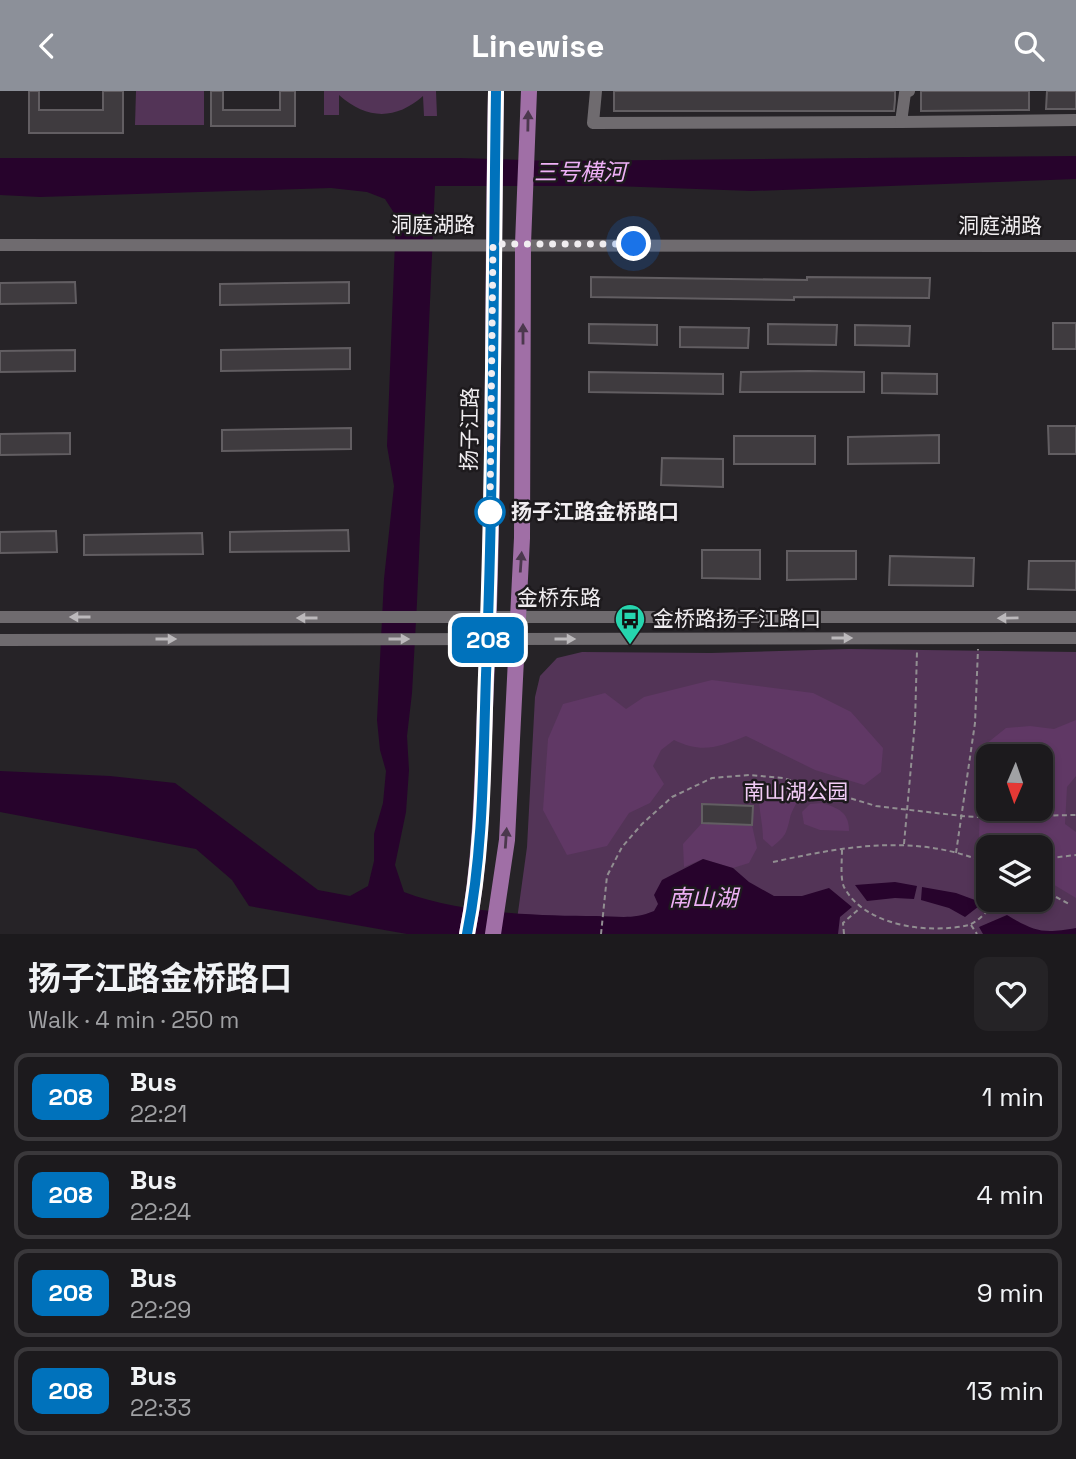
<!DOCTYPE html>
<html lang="en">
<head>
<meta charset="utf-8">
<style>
  :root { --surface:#1c1a1d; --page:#252326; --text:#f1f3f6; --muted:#a0a1a4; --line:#3a383b; --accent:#8c9099 }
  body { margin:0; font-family:"Space Grotesk","Noto Sans SC",sans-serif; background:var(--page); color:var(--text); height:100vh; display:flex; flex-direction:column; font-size:26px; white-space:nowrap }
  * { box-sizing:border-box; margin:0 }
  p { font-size:23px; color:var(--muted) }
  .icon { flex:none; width:38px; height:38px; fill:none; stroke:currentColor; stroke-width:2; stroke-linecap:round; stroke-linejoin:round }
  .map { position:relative; height:843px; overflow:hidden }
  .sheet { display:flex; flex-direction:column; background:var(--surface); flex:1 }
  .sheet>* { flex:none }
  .badge { padding:0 14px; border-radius:10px; font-size:24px; line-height:46px }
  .needle { width:46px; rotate:182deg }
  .buttons { position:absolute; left:976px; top:653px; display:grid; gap:14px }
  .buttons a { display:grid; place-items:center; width:77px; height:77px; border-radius:14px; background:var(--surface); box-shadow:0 4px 10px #0003,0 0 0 2px var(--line); font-size:35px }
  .you { position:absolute; width:35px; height:35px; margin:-18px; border:5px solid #fff; border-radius:50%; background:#1a73e8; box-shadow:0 0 0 10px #1a73e833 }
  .map>.badge { position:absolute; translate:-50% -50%; box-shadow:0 0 0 4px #fff }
  .round { display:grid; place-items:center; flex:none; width:74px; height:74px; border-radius:14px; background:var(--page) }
  .summary { display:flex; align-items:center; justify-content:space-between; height:119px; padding:0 28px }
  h1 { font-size:33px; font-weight:700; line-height:52px }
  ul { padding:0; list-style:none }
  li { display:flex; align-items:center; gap:21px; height:88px; margin:0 14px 10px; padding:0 14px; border:4px solid var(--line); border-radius:14px }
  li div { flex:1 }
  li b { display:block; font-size:26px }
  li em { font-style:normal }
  li .badge { min-width:77px; font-weight:700; text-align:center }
  header { display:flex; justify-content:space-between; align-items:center; height:91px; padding:0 28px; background:var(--accent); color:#fff; font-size:32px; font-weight:700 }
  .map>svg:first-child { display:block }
  .green { fill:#533457; fill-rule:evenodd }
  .forest { fill:#603865; fill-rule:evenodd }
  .water { fill:#27032c }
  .building { fill:#3f3b3f; stroke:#625e62; stroke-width:2 }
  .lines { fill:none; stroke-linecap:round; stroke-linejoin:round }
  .path { stroke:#918e91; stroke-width:2; stroke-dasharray:5 3.5; stroke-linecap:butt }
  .minor { stroke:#6f6b6f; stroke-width:12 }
  .major { stroke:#a06fa6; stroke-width:16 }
  .oneway { fill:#4b384d }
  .oneway2 { fill:#bcb9bc }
  .line-casing { stroke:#fff; stroke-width:16 }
  .line { stroke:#0072bc; stroke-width:10 }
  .walk { stroke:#f0edf0; stroke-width:7; stroke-dasharray:0 12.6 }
  .stop-dot { fill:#fff; stroke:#0072bc; stroke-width:3.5 }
  .labels { text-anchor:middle; stroke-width:5; stroke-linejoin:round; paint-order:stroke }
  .street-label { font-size:21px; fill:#f0edf0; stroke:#1d1a1d }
  .stop-label { font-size:21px; font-weight:bold; fill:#f0edf0; stroke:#1d1a1d; text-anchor:start }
  .poi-label { font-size:21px; fill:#f0edf0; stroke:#1d1a1d; text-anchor:start }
  .park-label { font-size:21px; fill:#f2ccf6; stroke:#1d1a1d }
  .water-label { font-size:23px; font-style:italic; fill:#eeb0f6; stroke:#1d1a1d }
</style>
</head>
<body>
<header><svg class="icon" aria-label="back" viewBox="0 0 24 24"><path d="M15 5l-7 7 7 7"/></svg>Linewise<svg class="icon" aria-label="search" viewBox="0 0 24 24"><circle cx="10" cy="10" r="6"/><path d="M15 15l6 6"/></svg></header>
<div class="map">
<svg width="1076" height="843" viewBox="0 0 1076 843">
  <rect width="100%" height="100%" fill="#262327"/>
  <g class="green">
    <path d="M136,0h68v34h-69z"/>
    <path d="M324,0h112l1,25h-13l-1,-20c-27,24 -56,24 -84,-1v20h-15z"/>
    <path d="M849,558l227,3v282h-561l12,-87 8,-150 5,-21 17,-18 25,-6 129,1zM989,665h52v53h-52zM989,756h52v52h-52z"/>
  </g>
  <g class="forest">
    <path d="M712,589l101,13 38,19 32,36 -2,24 -17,13 -49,-15 -69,-34c-28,11 -43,18 -72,4l-13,10 -8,16 11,18 -14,19 -21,10 -22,33 -40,9 -24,-45 5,-71 15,-35 42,-11 21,16 18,-12z"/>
    <path d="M1076,629v56l-9,11 -2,37 11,8v66l-35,-21v-30h-52v3l-10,-10 2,-80 5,-16 20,-16 24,-2 24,3zM1041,665v53h-52v-53z"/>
    <path d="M765,698l17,4 15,8c-2,6 -6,11 -7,17 -4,16 -4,18 -18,29l-9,-8c0,-16 -5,-31 -4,-48z"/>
    <path d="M822,712c16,5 27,9 27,28l-29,-1 -16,-6 -2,-12 8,-8z"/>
    <path d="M702,732l50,2 5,23 -8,15 -16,5 -30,-9 -19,8 -1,-23z"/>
  </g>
  <g class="water">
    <path d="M1076,65v23l-324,12 -138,-5h-179l-18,416 -5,91 -5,43 2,34 -3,42 -11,53 9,27c55,21 133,24 192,24 22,0 37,4 58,-5l4,-7 -4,-9 8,-15 41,-21 30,9 16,14 25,14h28l27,-8 23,19 -12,10 -2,17h-431l-158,-28 -17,-26 -36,-31 -196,-37v-41l110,5 65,7 143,107 32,6 18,-10 6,-25v-27l9,-31 3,-32 -6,-21 -3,-30 7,-141 10,-93 -7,-40 9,-230 -11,-17 -18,-7 -36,-4 -291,9 -40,-2v-37h460l93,3z"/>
    <path d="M895,791l22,4 -3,13 -19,-1 -28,3 -12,-16z"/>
    <path d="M922,796l34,6 27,10 -18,14 -16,-9 -28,-8z"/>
    <path d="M1007,824c28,17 36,19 69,13v6h-93l-4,-7z"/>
  </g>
  <g class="building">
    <path d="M29,0h10v19h64v-19h20v42h-94z"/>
    <path d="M211,0h12v19h57v-19h15v35h-84z"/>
    <path d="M614,0h281v9l-1,11h-280z"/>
    <path d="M921,0h108v19l-108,1z"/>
    <path d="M1047,0h29v18h-30z"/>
    <path d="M591,186l216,3v-3l123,1 -1,20 -135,-1v3l-203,-3z"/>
    <path d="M75,191l1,21 -76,1v-21z"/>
    <path d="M349,191v21l-129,2v-21z"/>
    <rect x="1053" y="232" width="23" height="26"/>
    <path d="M589,233l68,1v20l-68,-2z"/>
    <path d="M768,233l69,1 -1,20 -68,-1z"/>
    <path d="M855,234l55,1 -1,20 -54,-1z"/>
    <path d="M680,236l69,1 -1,20 -68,-1z"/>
    <path d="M350,257v21l-129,2v-21z"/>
    <path d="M75,259v21l-75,1v-21z"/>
    <path d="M809,280l55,1v20h-124l1,-20z"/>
    <path d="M589,281l134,2v20l-134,-2z"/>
    <path d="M882,282l55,1v20l-55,-1z"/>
    <path d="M1048,335h28v28h-27z"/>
    <path d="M351,337v21l-129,2v-21z"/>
    <path d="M70,342v21l-70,1v-21z"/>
    <path d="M939,344v28l-91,1v-27z"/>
    <rect x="734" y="345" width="81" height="28"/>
    <path d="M662,367l61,1v28l-62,-2z"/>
    <path d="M348,439l1,21 -119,1v-20z"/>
    <path d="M56,440l1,21 -57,1v-21z"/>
    <path d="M202,442l1,21 -119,1v-20z"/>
    <path d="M702,459h58v29l-58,-1z"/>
    <path d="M787,460h69v28l-69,1z"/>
    <path d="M890,465l84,2 -1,28 -84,-1z"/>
    <path d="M1029,470h47v29l-48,-1z"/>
    <path d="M702,713l51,2 -1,19 -50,-2z"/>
  </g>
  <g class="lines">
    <g class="path">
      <path d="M904,753l11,-122 2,-71"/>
      <path d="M842,759c0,10 -2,28 2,37 21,40 86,47 125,38 10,-4 21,-16 27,-26"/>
      <path d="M956,762l19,-130 3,-74"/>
      <path d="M1041,770l9,-3 26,-3"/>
      <path d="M773,771c72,-16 145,-29 216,2"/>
      <path d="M1041,798l30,16"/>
      <path d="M971,834l6,9"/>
      <path d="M601,843l6,-58 15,-29 20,-23 30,-27 40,-19 37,-3 34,3 93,28 86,10 16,1 98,-2"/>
      <path d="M844,843l-1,-11 17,-15"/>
    </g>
    <g class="minor">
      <path d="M596,0l-3,32 308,-1"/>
      <path d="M909,0l-4,2 -4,29 175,-2"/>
      <path d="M0,154l1076,1"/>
      <path d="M0,526h1076"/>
      <path d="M0,549l1076,-2"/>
    </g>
    <g class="major">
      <path d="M467,843c16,-81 15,-166 19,-249 9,-197 6,-396 10,-594"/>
      <path d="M493,843l14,-94 15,-302 1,-294 6,-153"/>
    </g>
  </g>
  <defs><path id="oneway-solid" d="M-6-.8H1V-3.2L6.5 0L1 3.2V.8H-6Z" transform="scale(1.75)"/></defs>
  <g class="oneway">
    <use href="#oneway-solid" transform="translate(528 30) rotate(-89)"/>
    <use href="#oneway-solid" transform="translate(523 243) rotate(-90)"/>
    <use href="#oneway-solid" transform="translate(521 471) rotate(-86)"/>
    <use href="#oneway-solid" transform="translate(506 747) rotate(-86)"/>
  </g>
  <g class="oneway2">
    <use href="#oneway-solid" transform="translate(80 526) rotate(-180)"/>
    <use href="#oneway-solid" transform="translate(307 527) rotate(-180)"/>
    <use href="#oneway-solid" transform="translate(1008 527) rotate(179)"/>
    <use href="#oneway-solid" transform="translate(842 547)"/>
    <use href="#oneway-solid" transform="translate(166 548)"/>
    <use href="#oneway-solid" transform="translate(399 548)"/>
    <use href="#oneway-solid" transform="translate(565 548)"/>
  </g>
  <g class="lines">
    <g class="line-casing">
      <path id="line" d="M467,843c17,-85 16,-173 19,-259 8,-194 7,-390 10,-584"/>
    </g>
    <use href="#line" class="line"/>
    <path class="walk" d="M490,421l3,-268h141"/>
  </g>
  <defs>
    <g id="bus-pin" transform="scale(1.575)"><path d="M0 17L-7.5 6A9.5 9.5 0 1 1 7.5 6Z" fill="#26d5ae" stroke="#1d1a1d"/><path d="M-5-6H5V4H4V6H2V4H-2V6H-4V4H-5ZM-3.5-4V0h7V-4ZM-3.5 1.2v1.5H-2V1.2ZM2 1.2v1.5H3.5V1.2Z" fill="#111"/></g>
  </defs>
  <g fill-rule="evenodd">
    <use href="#bus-pin" x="630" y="528"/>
  </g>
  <circle class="stop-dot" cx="490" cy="421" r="14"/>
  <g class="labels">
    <g class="street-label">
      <text x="433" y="141">洞庭湖路</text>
      <text x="1000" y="142">洞庭湖路</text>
      <text transform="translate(470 338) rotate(-89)" y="7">扬子江路</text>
      <text x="559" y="514">金桥东路</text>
    </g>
    <g class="stop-label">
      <text x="511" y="428">扬子江路金桥路口</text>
    </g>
    <g class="poi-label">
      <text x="653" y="535">金桥路扬子江路口</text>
    </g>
    <g class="park-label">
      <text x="796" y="708">南山湖公园</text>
    </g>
    <g class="water-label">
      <text x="580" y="89">三号横河</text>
      <text x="703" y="815">南山湖</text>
    </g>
  </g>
</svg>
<div class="buttons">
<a><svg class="needle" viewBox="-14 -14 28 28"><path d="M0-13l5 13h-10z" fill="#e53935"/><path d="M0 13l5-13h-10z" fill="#a0a1a4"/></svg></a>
<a><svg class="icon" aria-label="layers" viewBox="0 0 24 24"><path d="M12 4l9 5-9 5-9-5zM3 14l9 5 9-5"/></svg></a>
</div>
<div class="you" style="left:634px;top:153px"></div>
<b class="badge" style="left:488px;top:549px;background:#0072bc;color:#fff">208</b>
</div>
<section class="sheet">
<div class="summary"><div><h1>扬子江路金桥路口</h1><p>Walk · 4 min · 250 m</p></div><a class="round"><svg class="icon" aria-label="heart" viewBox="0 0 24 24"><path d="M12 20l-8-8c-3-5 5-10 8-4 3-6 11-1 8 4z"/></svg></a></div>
<ul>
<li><span class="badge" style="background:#0072bc;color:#fff">208</span><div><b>Bus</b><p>22:21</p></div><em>1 min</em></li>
<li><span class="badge" style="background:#0072bc;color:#fff">208</span><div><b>Bus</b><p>22:24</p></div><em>4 min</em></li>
<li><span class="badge" style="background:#0072bc;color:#fff">208</span><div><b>Bus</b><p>22:29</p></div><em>9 min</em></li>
<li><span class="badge" style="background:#0072bc;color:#fff">208</span><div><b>Bus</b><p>22:33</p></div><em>13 min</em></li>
</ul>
</section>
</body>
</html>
